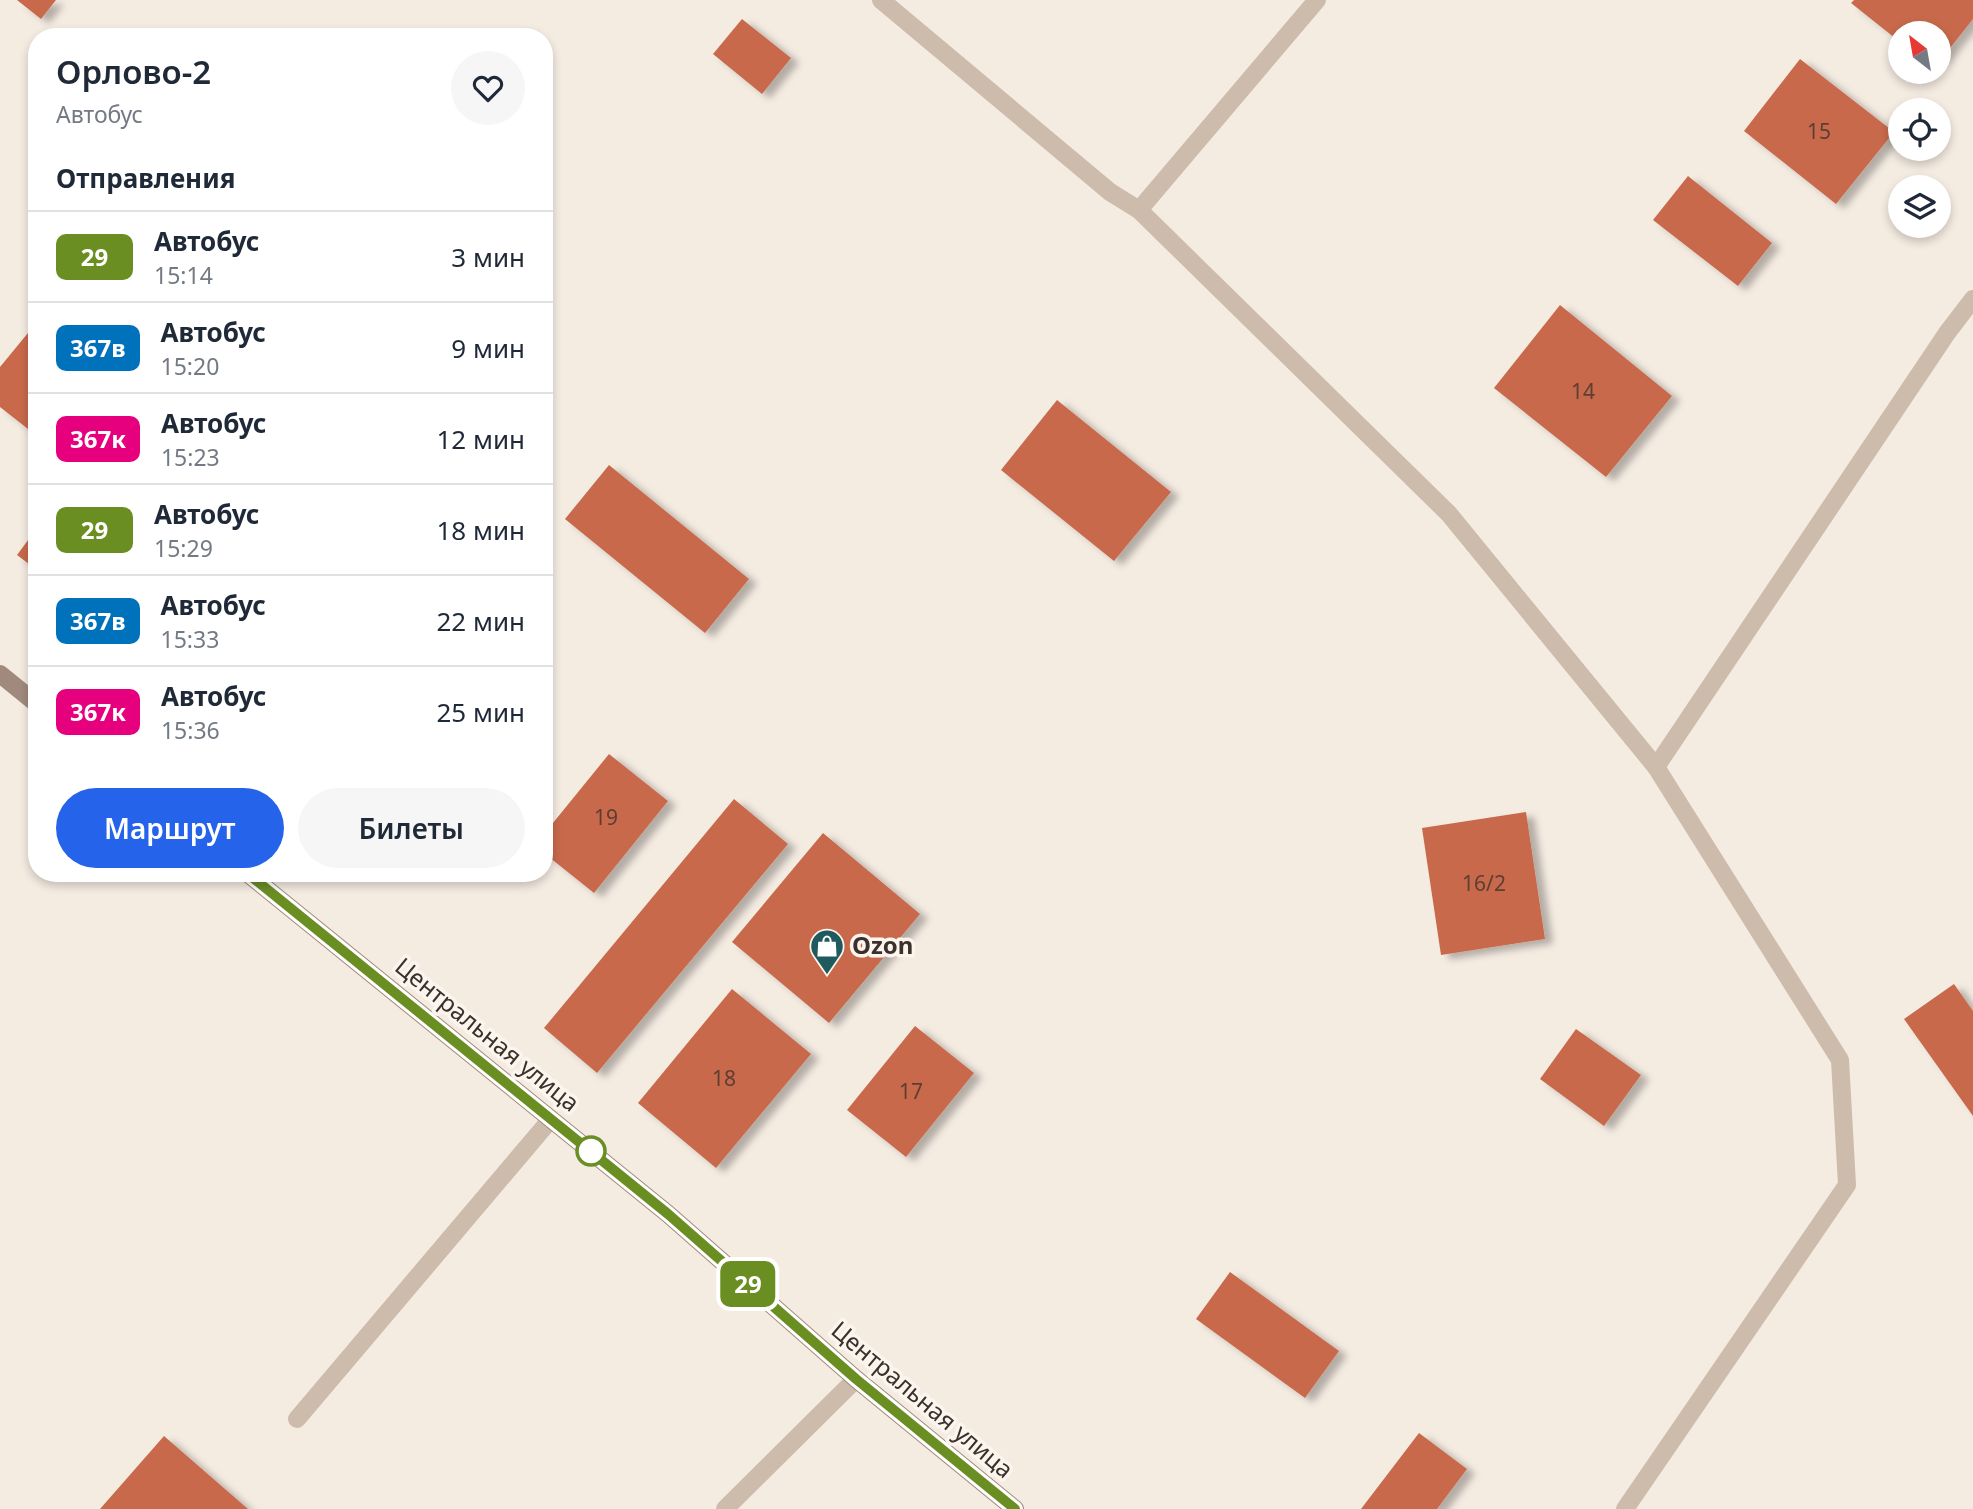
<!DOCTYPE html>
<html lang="ru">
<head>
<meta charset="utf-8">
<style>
  :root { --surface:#fff; --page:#f6f6f7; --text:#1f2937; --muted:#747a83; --line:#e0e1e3; --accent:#2563eb }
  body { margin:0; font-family:"Noto Sans",sans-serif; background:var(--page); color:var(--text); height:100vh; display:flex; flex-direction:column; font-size:26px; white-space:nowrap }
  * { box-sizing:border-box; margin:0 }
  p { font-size:23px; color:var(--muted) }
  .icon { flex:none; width:38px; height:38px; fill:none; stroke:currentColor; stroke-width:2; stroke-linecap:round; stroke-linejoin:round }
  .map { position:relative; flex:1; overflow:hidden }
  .side { position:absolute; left:28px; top:28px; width:525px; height:854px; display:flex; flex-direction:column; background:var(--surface); border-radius:28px; box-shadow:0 4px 10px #0003 }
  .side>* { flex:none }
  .badge { padding:0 14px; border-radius:10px; font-size:24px; line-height:46px }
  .needle { width:46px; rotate:329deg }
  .fabs { position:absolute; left:1888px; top:21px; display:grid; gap:14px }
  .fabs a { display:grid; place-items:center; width:63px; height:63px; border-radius:50%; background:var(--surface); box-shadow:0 4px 10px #0003; font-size:35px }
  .map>.badge { position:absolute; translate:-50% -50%; box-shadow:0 0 0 4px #fff }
  h2 { padding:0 28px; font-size:26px; line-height:63px }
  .round { display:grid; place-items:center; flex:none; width:74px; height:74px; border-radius:37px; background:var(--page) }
  .summary { display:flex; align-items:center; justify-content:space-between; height:119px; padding:0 28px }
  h1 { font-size:33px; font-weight:600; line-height:52px }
  .cta { display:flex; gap:14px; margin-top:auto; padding:14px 28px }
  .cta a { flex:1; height:80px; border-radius:42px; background:var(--accent); color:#fff; font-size:28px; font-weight:600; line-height:80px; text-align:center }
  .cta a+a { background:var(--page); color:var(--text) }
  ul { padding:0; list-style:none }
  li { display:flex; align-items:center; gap:21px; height:91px; padding:0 28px; border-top:2px solid var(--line) }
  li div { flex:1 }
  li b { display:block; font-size:26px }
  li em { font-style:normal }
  li .badge { min-width:77px; font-weight:700; text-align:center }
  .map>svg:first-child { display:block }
  .building { fill:#c8694b; filter:url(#shadow) }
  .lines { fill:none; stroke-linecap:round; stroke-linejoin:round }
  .service { stroke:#cdbbac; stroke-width:18 }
  .minor { stroke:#cdbbac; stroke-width:18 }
  .secondary { stroke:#a18a7d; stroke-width:18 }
  .line-casing { stroke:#fff; stroke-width:16 }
  .line { stroke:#6b8e23; stroke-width:10 }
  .stop-dot { fill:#fff; stroke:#6b8e23; stroke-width:3.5 }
  .labels { text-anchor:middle; stroke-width:7; stroke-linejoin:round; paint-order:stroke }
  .number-label { font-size:21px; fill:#5e3e33 }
  .poi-label { font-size:24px; font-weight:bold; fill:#3b302b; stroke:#fbf5ee; text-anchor:start }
  .street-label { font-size:24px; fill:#3b302b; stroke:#fbf5ee }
</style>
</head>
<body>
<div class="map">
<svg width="1973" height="1509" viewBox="0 0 1973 1509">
  <defs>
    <filter id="shadow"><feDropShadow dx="8" dy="4.5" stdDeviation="3.5" flood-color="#0004"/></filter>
  </defs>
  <rect width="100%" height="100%" fill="#f4ebe1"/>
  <g class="building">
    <path d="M17,0h39l-15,19z"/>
    <path d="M1854,0h119v19l-34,43v-29h-39v9l-49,-39z"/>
    <path d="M742,19l49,39 -29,36 -49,-40z"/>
    <path d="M1800,59l94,73 -58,72 -92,-73z"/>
    <path d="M1688,176l84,67 -34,43 -85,-66z"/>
    <path d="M1560,305l112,91 -66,81 -112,-89z"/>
    <path d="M37,322v114l-37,-29v-40z"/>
    <path d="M1057,400l114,92 -57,69 -113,-91z"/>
    <path d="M609,465l140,114 -44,54 -140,-114z"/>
    <path d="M37,528v42l-20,-15z"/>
    <path d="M609,754l59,47 -74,92 -50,-40v-19z"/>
    <path d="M734,799l54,45 -191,229 -53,-45z"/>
    <path d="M1526,812l19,127 -104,16 -19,-127z"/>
    <path d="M823,833l97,81 -91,109 -97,-81z"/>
    <path d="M1954,984l19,27v105l-69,-97z"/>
    <path d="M732,989l79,65 -95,114 -78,-65z"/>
    <path d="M915,1026l59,47 -68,84 -59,-47z"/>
    <path d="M1576,1029l65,46 -37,51 -64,-47z"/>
    <path d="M1230,1272l109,79 -34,47 -109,-79z"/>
    <path d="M1419,1433l48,36 -30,40h-76z"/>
    <path d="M164,1436l84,73h-148z"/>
  </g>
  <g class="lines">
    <g class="service">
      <path d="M1656,767l291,-434 26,-34"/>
      <path d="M297,1419l254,-300"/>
    </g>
    <g class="minor">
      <path d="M881,0l229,192 29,18 310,304 207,253 184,293 7,125 -222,324"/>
      <path d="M1139,210l178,-210"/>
      <path d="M725,1509l131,-130"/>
    </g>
    <g class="secondary">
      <path d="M0,674l37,30"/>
      <path d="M247,873l421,341 188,165 159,130"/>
    </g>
  </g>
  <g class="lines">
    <g class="line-casing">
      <path id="line" d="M247,873l421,341 188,165 159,130"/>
    </g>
    <use href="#line" class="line"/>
  </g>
  <defs>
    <g id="shop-pin" transform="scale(1.75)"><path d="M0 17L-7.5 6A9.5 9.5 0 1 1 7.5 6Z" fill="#1f5a5e" stroke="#fbf5ee"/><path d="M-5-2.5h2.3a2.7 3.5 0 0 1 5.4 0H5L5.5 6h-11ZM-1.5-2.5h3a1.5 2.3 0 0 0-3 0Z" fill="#fff"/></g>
  </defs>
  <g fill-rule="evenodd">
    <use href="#shop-pin" x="827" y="946"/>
  </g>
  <circle class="stop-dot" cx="591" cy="1151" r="14"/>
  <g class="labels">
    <g class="number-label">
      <text x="1819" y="139">15</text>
      <text x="1583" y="399">14</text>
      <text x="606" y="825">19</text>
      <text x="1484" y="891">16/2</text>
      <text x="724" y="1086">18</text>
      <text x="911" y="1099">17</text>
    </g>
    <g class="poi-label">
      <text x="852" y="954">Ozon</text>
    </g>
    <g class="street-label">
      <text transform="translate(487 1035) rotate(39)" y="8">Центральная улица</text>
      <text transform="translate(922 1400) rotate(40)" y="8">Центральная улица</text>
    </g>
  </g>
</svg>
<div class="fabs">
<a><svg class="needle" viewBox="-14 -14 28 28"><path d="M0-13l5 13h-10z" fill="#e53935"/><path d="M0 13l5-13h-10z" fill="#747a83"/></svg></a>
<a><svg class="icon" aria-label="locate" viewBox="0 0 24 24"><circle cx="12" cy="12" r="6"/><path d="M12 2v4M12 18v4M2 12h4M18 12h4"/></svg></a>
<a><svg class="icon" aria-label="layers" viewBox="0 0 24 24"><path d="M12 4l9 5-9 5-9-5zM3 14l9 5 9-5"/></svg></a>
</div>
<b class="badge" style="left:748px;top:1284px;background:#6b8e23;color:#fff">29</b>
<section class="side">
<div class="summary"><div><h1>Орлово-2</h1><p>Автобус</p></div><a class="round"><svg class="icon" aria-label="heart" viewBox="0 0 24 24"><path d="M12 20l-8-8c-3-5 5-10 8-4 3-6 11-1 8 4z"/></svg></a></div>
<h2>Отправления</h2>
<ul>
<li><span class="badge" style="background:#6b8e23;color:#fff">29</span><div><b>Автобус</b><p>15:14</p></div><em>3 мин</em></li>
<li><span class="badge" style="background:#0072bc;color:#fff">367в</span><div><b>Автобус</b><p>15:20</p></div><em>9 мин</em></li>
<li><span class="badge" style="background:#e6007e;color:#fff">367к</span><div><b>Автобус</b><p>15:23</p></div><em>12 мин</em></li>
<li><span class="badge" style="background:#6b8e23;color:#fff">29</span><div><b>Автобус</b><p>15:29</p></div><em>18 мин</em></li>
<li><span class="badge" style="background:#0072bc;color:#fff">367в</span><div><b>Автобус</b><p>15:33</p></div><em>22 мин</em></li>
<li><span class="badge" style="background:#e6007e;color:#fff">367к</span><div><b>Автобус</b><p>15:36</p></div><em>25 мин</em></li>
</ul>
<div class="cta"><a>Маршрут</a><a>Билеты</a></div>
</section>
</div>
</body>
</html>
